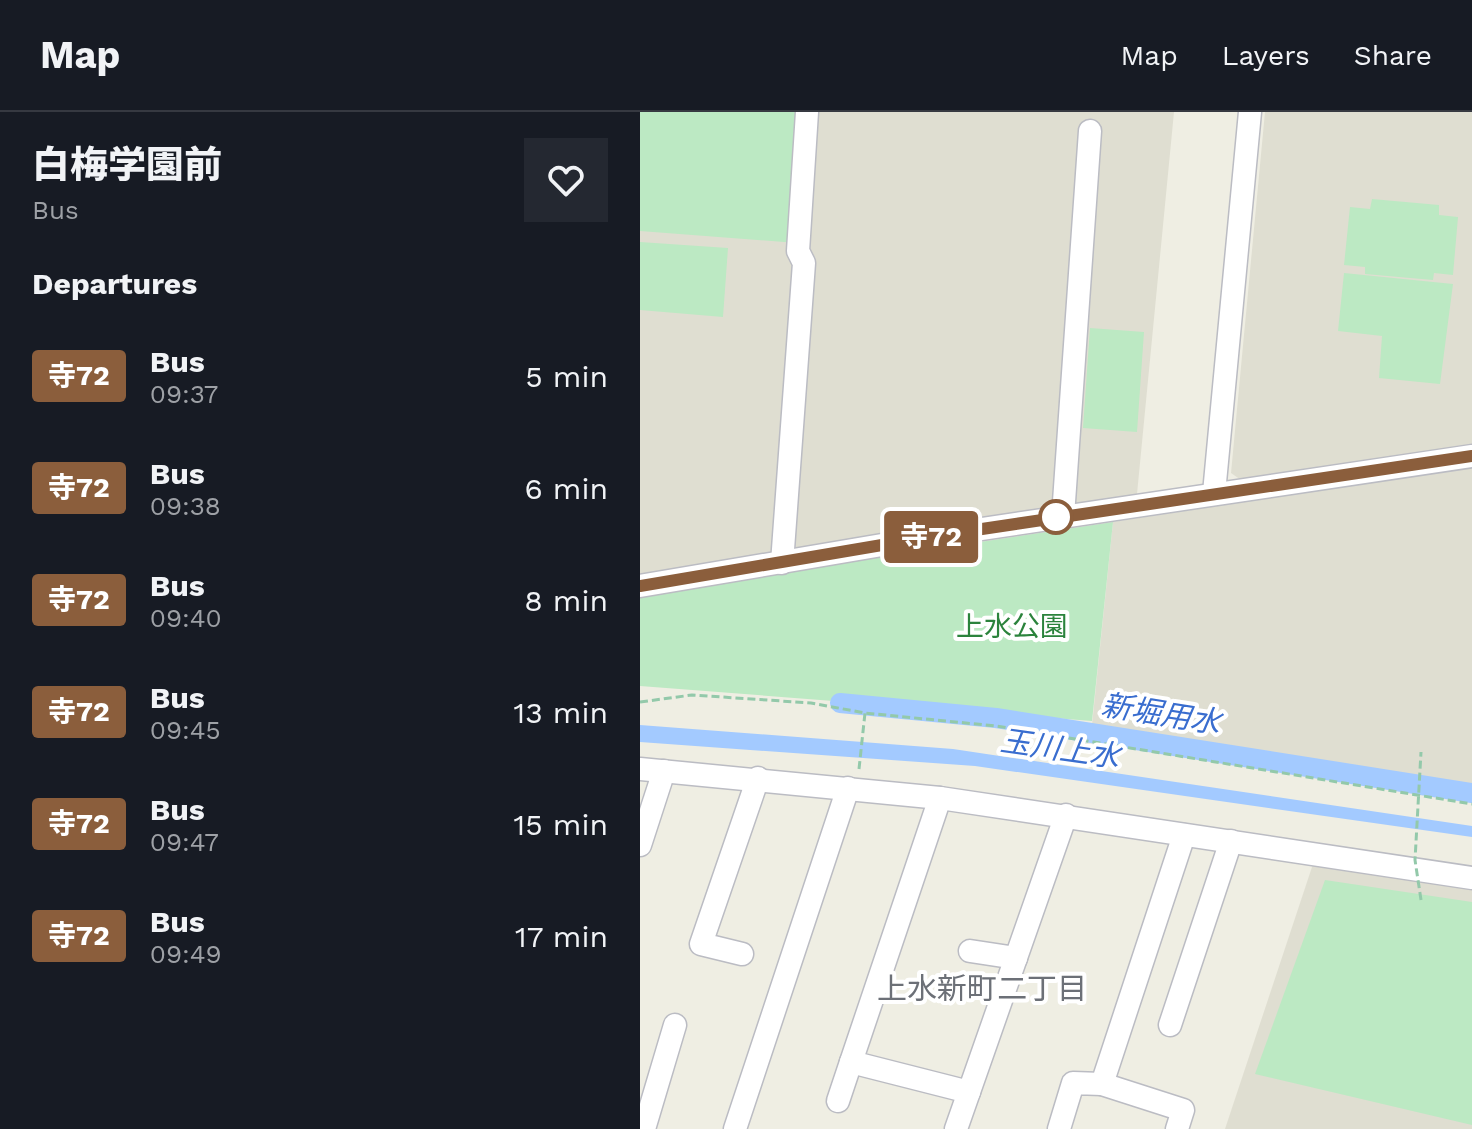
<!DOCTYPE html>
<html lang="en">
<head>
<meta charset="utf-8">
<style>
  :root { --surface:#171b24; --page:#242831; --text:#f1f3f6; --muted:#9ea1a6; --line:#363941 }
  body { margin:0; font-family:"Work Sans","Noto Sans JP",sans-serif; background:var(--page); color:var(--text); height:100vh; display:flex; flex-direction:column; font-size:30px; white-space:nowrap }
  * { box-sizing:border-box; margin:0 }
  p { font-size:26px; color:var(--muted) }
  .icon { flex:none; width:44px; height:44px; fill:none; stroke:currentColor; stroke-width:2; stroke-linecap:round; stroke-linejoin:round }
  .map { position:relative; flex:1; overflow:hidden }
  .panel { display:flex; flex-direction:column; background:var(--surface); width:640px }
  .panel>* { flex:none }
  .badge { padding:0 16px; border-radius:6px; font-size:28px; line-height:52px }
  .map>.badge { position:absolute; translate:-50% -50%; box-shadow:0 0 0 4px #fff }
  h2 { padding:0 32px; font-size:30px; line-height:72px }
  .round { display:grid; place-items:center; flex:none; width:84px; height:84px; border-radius:0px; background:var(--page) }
  .overview { display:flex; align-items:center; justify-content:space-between; height:136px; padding:0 32px }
  h1 { font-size:38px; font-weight:800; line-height:60px }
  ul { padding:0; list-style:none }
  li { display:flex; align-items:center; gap:24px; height:112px; padding:0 32px }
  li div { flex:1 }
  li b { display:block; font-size:30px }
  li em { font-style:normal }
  li .badge { min-width:88px; font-weight:700; text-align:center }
  header { display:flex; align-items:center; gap:48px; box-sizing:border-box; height:112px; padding:0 40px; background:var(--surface); border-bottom:2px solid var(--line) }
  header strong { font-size:38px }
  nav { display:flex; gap:44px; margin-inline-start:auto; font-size:28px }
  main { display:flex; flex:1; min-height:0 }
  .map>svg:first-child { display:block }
  .education { fill:#dfded1 }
  .green { fill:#bce9c3 }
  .water { fill:#a3caff }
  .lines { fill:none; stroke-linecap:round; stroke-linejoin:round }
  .canal { stroke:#a3caff; stroke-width:20 }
  .minor-casing { stroke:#bbbcc3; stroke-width:25 }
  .path { stroke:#93c9aa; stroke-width:3; stroke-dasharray:8 4; stroke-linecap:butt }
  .minor { stroke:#fff; stroke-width:22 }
  .path-bridge { stroke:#93c9aa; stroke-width:3; stroke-dasharray:8 4; stroke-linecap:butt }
  .line-casing { stroke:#fff; stroke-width:18 }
  .line { stroke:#8b5e3c; stroke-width:12 }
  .stop-dot { fill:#fff; stroke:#8b5e3c; stroke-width:4 }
  .labels { text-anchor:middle; stroke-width:8; stroke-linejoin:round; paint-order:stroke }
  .park-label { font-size:28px; fill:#2b833c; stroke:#fff }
  .water-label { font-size:30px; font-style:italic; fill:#396dcf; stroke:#fff }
  .neighbourhood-label { font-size:30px; fill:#6c7077; stroke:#fff }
</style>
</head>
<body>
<header>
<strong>Map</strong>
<nav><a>Map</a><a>Layers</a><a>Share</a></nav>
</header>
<main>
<section class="panel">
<div class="overview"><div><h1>白梅学園前</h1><p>Bus</p></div><a class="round"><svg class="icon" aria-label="heart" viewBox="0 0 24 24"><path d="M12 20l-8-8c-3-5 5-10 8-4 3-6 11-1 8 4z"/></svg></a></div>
<h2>Departures</h2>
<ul>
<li><span class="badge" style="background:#8b5e3c;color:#fff">寺72</span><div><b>Bus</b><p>09:37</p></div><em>5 min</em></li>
<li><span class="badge" style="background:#8b5e3c;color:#fff">寺72</span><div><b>Bus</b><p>09:38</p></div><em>6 min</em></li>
<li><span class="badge" style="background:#8b5e3c;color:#fff">寺72</span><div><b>Bus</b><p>09:40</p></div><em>8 min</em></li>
<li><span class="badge" style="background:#8b5e3c;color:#fff">寺72</span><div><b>Bus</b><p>09:45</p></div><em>13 min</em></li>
<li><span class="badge" style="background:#8b5e3c;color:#fff">寺72</span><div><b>Bus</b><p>09:47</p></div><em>15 min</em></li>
<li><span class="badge" style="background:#8b5e3c;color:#fff">寺72</span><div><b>Bus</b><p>09:49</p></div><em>17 min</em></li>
</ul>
</section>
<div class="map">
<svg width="832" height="1017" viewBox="0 0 832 1017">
  <rect width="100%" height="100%" fill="#efeee3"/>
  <g class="education">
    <path d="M0,0h534l-37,382 -497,80z"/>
    <path d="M625,0h207v334l-231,34 -10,-7z"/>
    <path d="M832,355v321l-380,-63 21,-203z"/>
    <path d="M674,749l158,23v245h-247z"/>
  </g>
  <g class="green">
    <path d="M0,0h167l-10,131 -157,-12z"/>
    <path d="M732,87l67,6v10l19,2 -5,58 -19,-2 -1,7 -68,-6v-7l-21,-2 6,-58 20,2z"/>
    <path d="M0,130l88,6 -5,69 -83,-7z"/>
    <path d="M704,161l109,11 -13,100 -61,-6 3,-42 -44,-5z"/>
    <path d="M450,216l54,4 -7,100 -54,-4z"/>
    <path d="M473,410l-21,199 -452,-35v-93z"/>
    <path d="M685,768l147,22v223l-217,-51z"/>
  </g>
  <path class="water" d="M0,613l313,24 519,77v11l-497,-71 -335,-24z"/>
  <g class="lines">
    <path class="canal" d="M200,591l156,15 476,75"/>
    <g class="minor-casing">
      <g id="minor">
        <path d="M574,381l36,-381"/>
        <path d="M423,404l27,-385"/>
        <path d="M142,451l22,-300 -6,-12 9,-139"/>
        <path d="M0,474l295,-50 537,-80"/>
        <path d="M0,657l300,29 532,80"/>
        <path d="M300,686l-89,264 118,30"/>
        <path d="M0,733l24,-74"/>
        <path d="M330,839l46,7"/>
        <path d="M102,842l-41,-10 57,-166"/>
        <path d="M530,913l61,-184"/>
        <path d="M462,972l81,26 -6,19"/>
        <path d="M198,989l13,-39"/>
        <path d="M4,1017l31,-104"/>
        <path d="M95,1017l113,-341"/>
        <path d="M316,1017l110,-314"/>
        <path d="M419,1017l14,-46 29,1 82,-249"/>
      </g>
    </g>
    <g class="path">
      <path d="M0,590l52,-7 119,8 54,10 131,13 476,78"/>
      <path d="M219,657l6,-56"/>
    </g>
    <use href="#minor" class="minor"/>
    <path class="path-bridge" d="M781,788l-6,-40 6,-108"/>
  </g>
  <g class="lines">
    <g class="line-casing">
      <path id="line" d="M0,474l295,-50 537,-80"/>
    </g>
    <use href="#line" class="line"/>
  </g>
  <circle class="stop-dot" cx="416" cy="405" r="16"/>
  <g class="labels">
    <g class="park-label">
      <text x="372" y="524">上水公園</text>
    </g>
    <g class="water-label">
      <text transform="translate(521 602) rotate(9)" y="10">新堀用水</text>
      <text transform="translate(420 637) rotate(8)" y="10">玉川上水</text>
    </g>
    <g class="neighbourhood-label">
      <text x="342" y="887">上水新町二丁目</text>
    </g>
  </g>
</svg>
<b class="badge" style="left:291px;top:425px;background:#8b5e3c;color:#fff">寺72</b>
</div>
</main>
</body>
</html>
